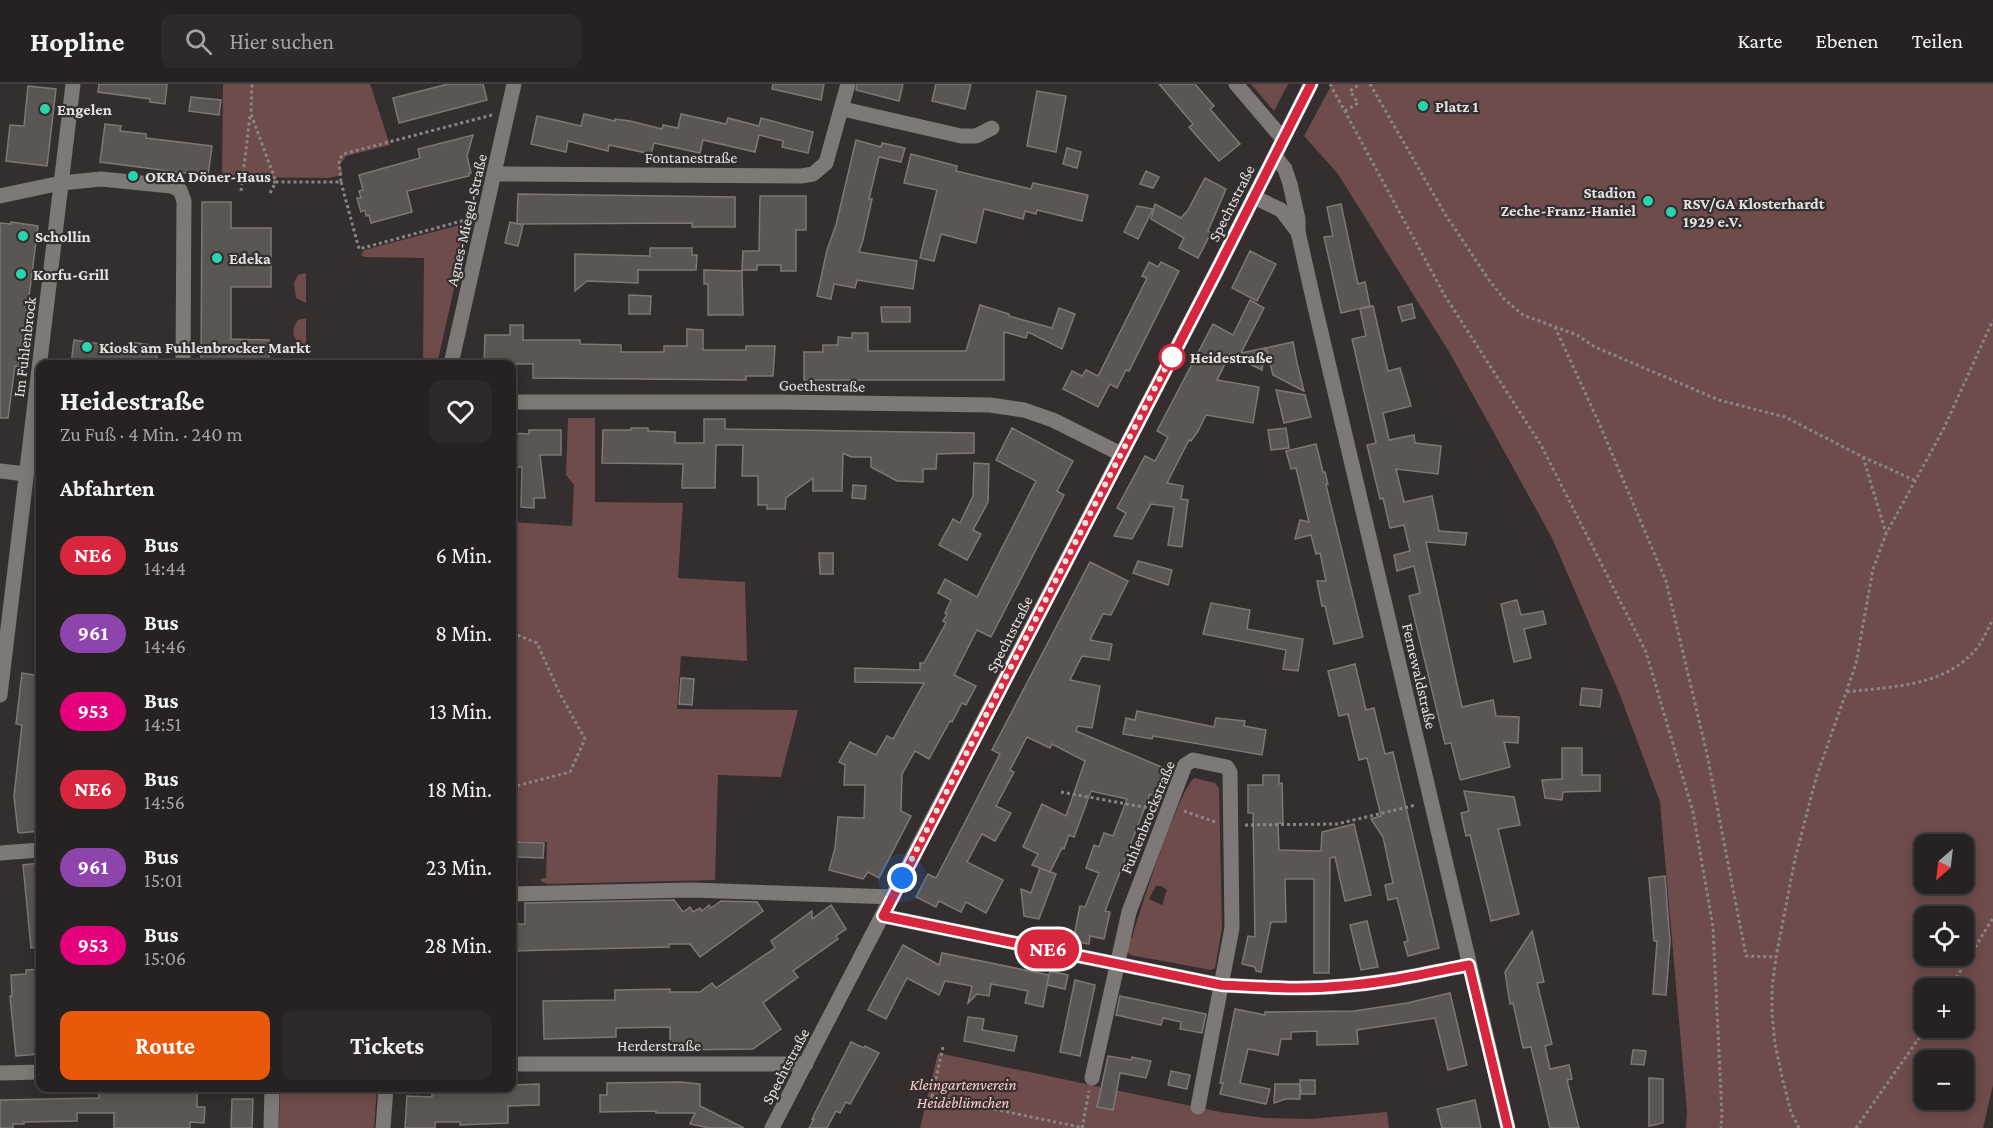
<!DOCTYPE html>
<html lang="de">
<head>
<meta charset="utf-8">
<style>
  :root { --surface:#272222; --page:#2f2a2a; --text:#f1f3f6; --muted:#a4a4a5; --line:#433f40; --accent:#ea580c }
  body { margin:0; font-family:"Crimson Pro",serif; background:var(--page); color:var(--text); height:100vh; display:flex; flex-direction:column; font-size:22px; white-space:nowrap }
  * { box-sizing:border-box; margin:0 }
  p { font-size:20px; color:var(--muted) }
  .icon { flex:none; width:33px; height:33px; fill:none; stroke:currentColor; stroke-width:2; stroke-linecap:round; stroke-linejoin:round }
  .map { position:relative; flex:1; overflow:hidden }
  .panel { position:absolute; left:36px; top:276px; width:480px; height:732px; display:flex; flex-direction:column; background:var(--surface); border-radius:12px; box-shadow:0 3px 15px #0003,0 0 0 2px var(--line) }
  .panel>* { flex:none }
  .badge { padding:0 12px; border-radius:20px; font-size:21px; line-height:39px }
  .needle { width:39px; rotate:208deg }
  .buttons { position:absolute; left:1914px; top:750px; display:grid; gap:12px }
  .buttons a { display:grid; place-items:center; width:60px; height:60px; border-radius:12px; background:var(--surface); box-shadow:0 3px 15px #0003,0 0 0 2px var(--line); font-size:30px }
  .you { position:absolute; width:30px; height:30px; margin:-15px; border:4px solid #fff; border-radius:50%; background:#1a73e8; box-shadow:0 0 0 9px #1a73e833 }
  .map>.badge { position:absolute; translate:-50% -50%; box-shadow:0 0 0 3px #fff }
  h2 { padding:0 24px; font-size:22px; line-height:54px }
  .round { display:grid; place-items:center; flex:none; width:63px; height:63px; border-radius:12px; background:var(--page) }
  .headline { display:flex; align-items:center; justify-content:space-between; height:102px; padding:0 24px }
  h1 { font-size:28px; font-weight:700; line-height:45px }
  .cta { display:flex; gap:12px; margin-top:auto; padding:12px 24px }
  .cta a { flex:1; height:69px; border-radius:12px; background:var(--accent); color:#fff; font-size:24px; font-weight:700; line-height:69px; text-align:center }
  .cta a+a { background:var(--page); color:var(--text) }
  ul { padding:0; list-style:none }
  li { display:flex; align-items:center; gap:18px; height:78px; padding:0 24px }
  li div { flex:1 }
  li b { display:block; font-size:22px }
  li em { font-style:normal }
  li .badge { min-width:66px; font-weight:700; text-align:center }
  header { display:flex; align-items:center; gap:36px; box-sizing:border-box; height:84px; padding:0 30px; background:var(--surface); border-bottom:2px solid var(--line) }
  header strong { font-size:28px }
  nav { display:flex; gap:33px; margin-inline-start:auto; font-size:21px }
  .search { width:420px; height:54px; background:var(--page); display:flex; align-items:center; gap:15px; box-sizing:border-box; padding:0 21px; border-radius:12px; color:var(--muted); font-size:22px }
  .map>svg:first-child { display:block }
  .green { fill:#6e4c4b; fill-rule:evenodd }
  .building { fill:#5b5554; stroke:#7e7776; stroke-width:1.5 }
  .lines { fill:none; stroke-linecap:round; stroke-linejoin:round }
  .path { stroke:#8a8585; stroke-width:3; stroke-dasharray:3 3; stroke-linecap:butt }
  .minor { stroke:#7e7877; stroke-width:15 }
  .line-casing { stroke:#fff; stroke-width:14 }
  .line { stroke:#d7263d; stroke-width:9 }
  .walk { stroke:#e6e2e2; stroke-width:6; stroke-dasharray:0 10.8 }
  .poi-dot { fill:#29d5ad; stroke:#342e2e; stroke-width:2 }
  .stop-dot { fill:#fff; stroke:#d7263d; stroke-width:3 }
  .labels { text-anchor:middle; stroke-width:4.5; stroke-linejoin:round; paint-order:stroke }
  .poi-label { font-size:16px; font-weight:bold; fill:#e6e2e2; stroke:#342e2e; text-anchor:start }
  .street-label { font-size:16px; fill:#e6e2e2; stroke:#342e2e }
  .stop-label { font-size:16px; font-weight:bold; fill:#e6e2e2; stroke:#342e2e; text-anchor:start }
  .park-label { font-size:16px; font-style:italic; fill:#ffcecb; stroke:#342e2e }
</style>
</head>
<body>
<header>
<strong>Hopline</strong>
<div class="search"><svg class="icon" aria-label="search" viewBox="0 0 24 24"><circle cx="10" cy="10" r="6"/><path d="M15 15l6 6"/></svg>Hier suchen</div>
<nav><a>Karte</a><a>Ebenen</a><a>Teilen</a></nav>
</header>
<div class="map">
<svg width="1993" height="1044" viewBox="0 0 1993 1044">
  <rect width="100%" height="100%" fill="#342e2e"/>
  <g class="green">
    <path d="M223,0h147l20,61 -44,11 -6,9 3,10 -15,3 -106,-1z"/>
    <path d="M1251,0h37l-14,27z"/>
    <path d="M1332,0h661v1001l-10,43h-297l1,-16 -27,-310 -40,-107 -68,-157 -101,-183 -113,-181 -34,-38zM1924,760h40v40h-40zM1924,832h40v40h-40zM1924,904h40v40h-40zM1924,976h40v40h-40z"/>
    <path d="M464,140l4,3 -31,137h-14l1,-106 -59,-1 -4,-2 3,-5z"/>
    <path d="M306,189v30l-10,-5 -2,-15 4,-8z"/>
    <path d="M306,234v27c-14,-3 -16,-15 -8,-25z"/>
    <path d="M568,334h27v84l88,1 -5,75 67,4 2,79 -66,-5 -4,53 121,1 -17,67 -63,-2 -3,105 -167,4 -6,-2 -2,-3 6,-1 1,-36 -35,-1v-319l60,4 2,-41 -8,-10z"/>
    <path d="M1194,694l21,5 4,5 3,140 -7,40 -4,2 -81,-15 -3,-4 2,-13h3c7,-25 47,-148 62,-160zM1156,802h5l6,4 -5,15 -13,-6z"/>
    <path d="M938,969l282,59 45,6 45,1 77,-7 2,16h-469z"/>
    <path d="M280,1004h97l-3,40h-95z"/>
  </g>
  <g class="building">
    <path d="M99,0h68l-2,20 -15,-2v-3l-52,-7z"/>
    <path d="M448,0h35l4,16 -88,23 -6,-25z"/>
    <path d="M773,0h51l-3,16 -49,-11z"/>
    <path d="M857,0h46l-4,17 -43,-11z"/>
    <path d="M936,0h35l-6,25 -33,-8z"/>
    <path d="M1159,0h36l19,22 -4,3 30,35 -21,17 -30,-34 4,-3z"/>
    <path d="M28,2l28,3 -9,77 -41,-5 4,-36 14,1z"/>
    <path d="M1037,7l29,5 -10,56 -29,-6z"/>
    <path d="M191,13l30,3 -2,15 -30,-4z"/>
    <path d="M584,30l31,7v-2l15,2 32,8 1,-4 15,3 3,-14 45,10 2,-6 31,8 2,-8 52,14 -5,21 -26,-6 1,-6 -24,-6 -4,17 -52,-12 -3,13 -46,-10 -3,11 -42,-9 -1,6 -40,-10 -2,11 -35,-8 6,-28 44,10z"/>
    <path d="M105,40l16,2 -1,5 26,3v4l66,8 -4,30 -108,-14z"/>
    <path d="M473,51l-6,21 4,17h-2v3l-62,15 5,21 -41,11 -2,-8 -3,1 -1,-6 -4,2 -4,-14h4l-2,-7 4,-1 -4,-15 61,-17 -2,-9z"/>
    <path d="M856,56l25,7 1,-4 23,5 -4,14 -22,-5 -10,42h3l-9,41 -4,12 58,9 -4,28 -56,-9 -2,8 -21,-4 -3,15 -14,-3 10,-46 9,-25z"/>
    <path d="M1067,64l14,4 -4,16 -14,-4z"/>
    <path d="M911,70l46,12 -1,5 75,18 2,-6 55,12 -6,26 -45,-11 -1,4 -11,-3 -2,8 -39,-10 -8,34 -35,-9 -7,27 -14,-3 17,-68 -33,-7z"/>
    <path d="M1146,87l13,6 -6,11 -13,-4z"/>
    <path d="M1205,94l21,11 -18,42 3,2 -13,25 -19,-10 5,-10 -33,-19 4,-15 26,14 7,-8z"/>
    <path d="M518,110l217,3v30h-43v-4l-175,1z"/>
    <path d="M760,112h46v34h-10v41h-15v-6h-24v5h-15l1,-19h16z"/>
    <path d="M202,118h29v26h40v59h-40v52l38,1v24h-68z"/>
    <path d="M1341,120l17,80 7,-2 5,24 -29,7 -17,-76 9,-1 -6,-29z"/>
    <path d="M1137,122l16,3 -15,30 -14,-7z"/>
    <path d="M11,138l27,4 -18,141 -5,-1 -7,52h-8v-195l11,1z"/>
    <path d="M510,138l13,3 -5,21 -13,-3z"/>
    <path d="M650,164h42v7h5l-1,15h-58v13l-51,-2 -12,10v-37l75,2z"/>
    <path d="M1250,167l26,13 -19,37 -25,-13z"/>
    <path d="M1149,178l9,5 3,-5 18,9 -50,100 -3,-1 -9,18 -7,-4 -12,23 -35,-18 9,-18 10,5 4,-6 12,6 49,-98 -5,-2z"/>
    <path d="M704,186l38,1 1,44h-35v-31h-4z"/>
    <path d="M629,211l22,1 -1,18h-21z"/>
    <path d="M1250,216l14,8 -23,45 24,-5 -3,22 -32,-16 -13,26 42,7 -6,36 -47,-8 -8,16 -7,10 -2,-1 -22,43 16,3 -2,13 7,1 -6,47 -14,-2 6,-38 -23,-3 -19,35 -18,-3 12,-23 -9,-5 28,-52 10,5 13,-24 -11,-6 56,-107 20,11z"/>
    <path d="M1412,220l3,14 -13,3 -4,-14z"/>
    <path d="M980,221l29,9v2l43,12 7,-20 16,6 -13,35 -34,-17 -2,6 -22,-6v48h-200v-28h19v-7h15v-8l14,1v-5h16v18h98z"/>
    <path d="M1373,222l15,65 12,-3 11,38 -28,7 6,27 25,-5 1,8 26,3 -3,28 -42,-5 8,33 28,-6 7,35 28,2 -2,12 -39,-3 36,165 31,-7 3,16 23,1 -1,26 -14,-1 6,25 -49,13 -1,-1 -9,-36 -6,1 -36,-148 11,-3 -6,-27 -17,5 -3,-16 16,-4 -6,-26 -14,3 -7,-30 -3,1 -13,-54 9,-2 -24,-104 14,-3 -6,-27z"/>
    <path d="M881,223h29v15h-28z"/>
    <path d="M510,241h13v15h57v4l41,1v7h43v-6h23v-17l16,1v20h43v-4h29l-2,30h-27v4l-213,-2v-14h-49l1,-29h25z"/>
    <path d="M74,256l54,8 1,-6 29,4 -2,18 -54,-2v2h-31z"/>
    <path d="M1293,258l4,21 7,28 -31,-16 -7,-27z"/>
    <path d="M1276,306l29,5 6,22 -27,6z"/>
    <path d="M704,335h21v10l249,4v20l-37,1 -1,15h-13v13l-26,-1 -26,-14v-10h-20l-8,-4 -1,38h-29v-13l-27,20 -1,11h-18v-4h-9v-29h-16l1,-31h-27l-1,43h-33l1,-24 -81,-1 1,-33h28v-2h17v3l27,1v11h29z"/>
    <path d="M1012,344l61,33 -16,30 7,4 -73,142 -14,-7 -23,45 22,11 -10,19 -4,-2 -10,19 -2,-1 -21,38 -14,-8 -13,23 -1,37 10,5 -32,62 -11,-6 -5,7 -34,-9 6,-22 3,-31 26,1 1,-33h-21l1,-20 -6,-3 11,-20 26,13 11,-19 6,3 31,-56 -69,-1v-14l65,2v-7h4l22,-40 -3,-2 4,-7 -2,-1 6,-13 -13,-7 7,-14 32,18 59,-116 -40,-21z"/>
    <path d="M1286,344l3,20 -18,2 -3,-20z"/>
    <path d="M529,346h32v25h-21l5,43h-11v10l-13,-1 1,-40h-10v-34l17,1z"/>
    <path d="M1316,360l7,28h2l3,12 -2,1 37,152 -29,7 -9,-38h-3l-5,-25h9l-6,-28 -4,1 -5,-19 -16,4 5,-19 9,2 -13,-54 -5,1 -5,-18z"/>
    <path d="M974,379l15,1 -1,38 -15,28 8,4 -14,26 -28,-15 14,-26 7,4 13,-27z"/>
    <path d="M853,401l13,1 -1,13 -13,-1z"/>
    <path d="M819,469h14v21h-13z"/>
    <path d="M1138,477l34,9 -4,15 -35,-12z"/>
    <path d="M1090,478l38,19 -17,34 -8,-1 -13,26 22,4 -3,16 -27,-4 -12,24 30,6 -8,42 -14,-2 -2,5 88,37 -10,28 -4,-2 -45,117 5,1 -6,27 -14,-3 -1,8 -16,-3 7,-35 5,1 14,-34 -13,-5 8,-23 5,2 5,-14 9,3 14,-37 -36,-8 -17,46 -5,-2 -5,14 -2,-1 -12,24 -10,-4 16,6 -17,45 -15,-3 -3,-27 10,4 9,-25 -8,-3 6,-11 -15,-7 19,-43 24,12 19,-55 -33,-17 -2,4 -23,-11 -17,33 4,2 -18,34 15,7 -16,28 -13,-7 -15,28 36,18 -17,33 -20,-11 -5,10 -22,-11 -3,6 -20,-10 12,-23 8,4 26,-50 38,-74 -8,-4z"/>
    <path d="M1517,516l4,15 22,-4 3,13 -22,5 7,29 -17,4 -13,-58z"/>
    <path d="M1211,519l39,7 -3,19 56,10 -5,32 -15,-2 3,-19 -83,-16z"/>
    <path d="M1355,580l11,46 8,-2 11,46 8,-2 46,196 -31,8 -4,-14 4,-1 -11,-43 -9,2 -3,-15 8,-2 -10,-46 -12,-18 10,-3 -14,-58 -8,2 -11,-46 -9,2 -11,-45z"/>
    <path d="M22,589l18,3v48l-2,20h2v42l-3,32 3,-1v14l-20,2 -2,-1 -4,-36 8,-71 -6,-1z"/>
    <path d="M681,594l13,1 -2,26 -13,-1z"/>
    <path d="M1582,604l20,2 -2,17 -20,-2z"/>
    <path d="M1137,627l77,16 2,-9 29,3 -1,5 22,4 -4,25 -109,-19 -1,3 -29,-5 3,-16 9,2z"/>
    <path d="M1562,664h20v27h18v16l-37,1 -1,8 -17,-2 -3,-18 20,-1z"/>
    <path d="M1263,691h16v9l3,-1 1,40h-5l1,27 42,1 1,-19 32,-8 17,71 -26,6 -10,-44 -5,1 -1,115h-15v-94h-29l1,43h-15l-10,50 -5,-1 -1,-4 -13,-3 6,-28 7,1 -2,-124h-5v-28h15z"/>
    <path d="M1464,707l50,6 6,28 -22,4 21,85 -28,7 -21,-86 -4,1 -5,-23 8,-2z"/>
    <path d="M516,758l28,1 -1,15 -27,-1z"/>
    <path d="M40,779v84l-9,1 -8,-83z"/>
    <path d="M1665,792l5,66 -4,53 -13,-1 4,-53h-3l-5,-63z"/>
    <path d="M674,816l9,12 7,-5 3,5 7,-4 2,3 7,-6 2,3 10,-7 36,1 6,9 -63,46 -10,-13h-21v3l-157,4v-27h13v-21z"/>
    <path d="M831,821l15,24 -10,7 2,3 -45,32 5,6 -35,26 18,26 -28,20 -83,1v-23l-54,1v9l-72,2 -1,-38 72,-1v-10l55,-1v3h30l12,-9 4,5 59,-40 -4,-7 41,-30v8z"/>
    <path d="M1367,837l11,46 -17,3 -11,-45z"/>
    <path d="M1532,847l12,51 -7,1 15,61 -7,2 5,23 19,-4 3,14 -5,1 12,48h-29l-19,-81 -8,1 -10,-45 -3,1 -5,-32z"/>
    <path d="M903,861l36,20 3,-12 107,22 -2,9 3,-13 18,4 -3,14 -18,-4 -4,22 -18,-4 3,-12 -37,-7 -2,12 -12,-2 -9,9 4,-17 -27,-5 -6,14 -32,-17 -21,41 -18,-9z"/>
    <path d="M40,885v85l-24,2 -6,-60h2l-1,-21 15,-1v-4z"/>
    <path d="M1075,896l20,5 -15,71 -20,-4z"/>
    <path d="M1450,909l17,72 -19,5 -13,-52 -78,12 1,14 -41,1v-14l-26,1v7h-10l-3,16 -30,-6 -8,34 30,6 -4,15 -46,-10 3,-11h-3l15,-74 30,6v-3l89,-1 53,-8z"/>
    <path d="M1120,912l86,18 -4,19 -22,-4 1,-7 -18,-4 -2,7 -45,-10z"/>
    <path d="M968,933l16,2 -2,11 35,6 -3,15 -50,-10z"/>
    <path d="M851,958l13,6 1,-2 14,7 -29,51 -4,-2 -6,11 -4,-2 -9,17h-18l5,-9h-2z"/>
    <path d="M1633,966l13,1 -2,14 -13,-1z"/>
    <path d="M1108,972l23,4 1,-3 19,4 -5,17 -26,-5 -7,37 -16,-3z"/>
    <path d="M1171,987l19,4 -3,14 -19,-4z"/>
    <path d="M1649,994l14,1v44l-14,3z"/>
    <path d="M1300,996h15v14h-14z"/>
    <path d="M680,998l20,2v22l44,22h-34l-20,-4 5,-11h-39v-2l-56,1v-17h7v-12z"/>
    <path d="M539,1000v21l-31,1v17l-48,2v-3h-25v6h-30l2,-32 25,1v-9h80v-3z"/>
    <path d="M1275,1000h25v15h-14l-12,4z"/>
    <path d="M182,1004h15v19h8l-1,16 -14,-1v6h-76v-15h-37v8l-53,1v2h-11v4h-13v-28l99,-2v-5l83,-2z"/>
    <path d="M232,1015h21l-1,29h-21z"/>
    <path d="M1475,1016l6,28h-39l-5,-19z"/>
  </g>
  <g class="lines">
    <g class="path">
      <path d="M1330,0l115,212 96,149 105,207 47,160 20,115 9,188 -1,13"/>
      <path d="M1370,0l75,130 44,66 15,19 19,16 54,20 18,12 124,53 66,17 78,40 51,23"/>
      <path d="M1345,27l13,-8 -8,-12 10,-7"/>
      <path d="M243,97l33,1 -25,-68 1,-30"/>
      <path d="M341,98l18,67 110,-30"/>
      <path d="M241,107l9,-75"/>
      <path d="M270,109l6,-11h65l-2,-22 4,-6 149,-39"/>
      <path d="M1555,243l44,96 67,158 41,173 39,202 30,1"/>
      <path d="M1863,373l23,76"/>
      <path d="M512,549l25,10 22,49 26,47 -15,33 -58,15"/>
      <path d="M1847,608c47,-6 98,-5 130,-44 7,-9 11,-20 16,-29"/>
      <path d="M1061,708l93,17"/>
      <path d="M1184,727l31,11"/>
      <path d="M1245,741l92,-1 79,-19"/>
      <path d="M1950,904l43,-70"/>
      <path d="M943,963l-11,49 152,32"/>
      <path d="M1082,1044l7,-37"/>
      <path d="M1799,1044l-8,-16 -8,-31 -8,-37 -3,-31v-25l4,-31 19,-98 21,-81 40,-114 17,-95 13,-35 57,-104 50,-110"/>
      <path d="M1856,1044l70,-100"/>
    </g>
    <g class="minor">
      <path d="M1236,0l47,55"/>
      <path d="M843,25l118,27h15l16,-8"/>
      <path d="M1275,72l10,13 5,15 8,35v13l17,75 193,821"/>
      <path d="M495,90l306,2 12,-2 13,-11 22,-79"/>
      <path d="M0,112l61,-13 40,-4 70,7 9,4 4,11 -1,163"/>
      <path d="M1254,113l27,13 17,22"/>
      <path d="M451,280l63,-280"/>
      <path d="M512,318h267l211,3 34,5 29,10 68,34"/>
      <path d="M0,387l26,3"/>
      <path d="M0,611l73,-611"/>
      <path d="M0,769l40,-3"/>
      <path d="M512,810l179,-4 202,7"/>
      <path d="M883,832l338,69c40,2 80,5 120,1 44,-3 86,-13 128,-21"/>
      <path d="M512,980h294"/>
      <path d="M0,989l40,-1"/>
      <path d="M1092,994l37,-166 56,-147 8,-5 34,7 3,5 2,156 -34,179"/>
      <path d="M271,1044l1,-40"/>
      <path d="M383,1044l3,-40"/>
      <path d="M772,1044l443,-854 96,-190"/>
    </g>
  </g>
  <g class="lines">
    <g class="line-casing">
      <path id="line" d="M1311,0l-96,190 -332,642 338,69c40,2 80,5 120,1 44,-3 86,-13 128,-21l39,163"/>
    </g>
    <use href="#line" class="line"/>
    <path class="walk" d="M902,794l270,-523v2"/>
  </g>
  <g class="poi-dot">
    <circle cx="1423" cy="22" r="6"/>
    <circle cx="45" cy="25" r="6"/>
    <circle cx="133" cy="92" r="6"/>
    <circle cx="1648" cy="117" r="6"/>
    <circle cx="1671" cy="128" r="6"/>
    <circle cx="23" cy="152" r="6"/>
    <circle cx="217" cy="174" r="6"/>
    <circle cx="21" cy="190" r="6"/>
    <circle cx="87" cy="263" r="6"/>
  </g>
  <circle class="stop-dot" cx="1172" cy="273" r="12"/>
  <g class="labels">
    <g class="poi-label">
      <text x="1435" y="28">Platz 1</text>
      <text x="57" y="31">Engelen</text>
      <text x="145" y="98">OKRA Döner-Haus</text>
      <text x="1636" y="114" text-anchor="end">Stadion<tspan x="1636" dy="18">Zeche-Franz-Haniel</tspan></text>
      <text x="1683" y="125">RSV/GA Klosterhardt<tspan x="1683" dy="18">1929 e.V.</tspan></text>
      <text x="35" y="158">Schollin</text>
      <text x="229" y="180">Edeka</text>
      <text x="33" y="196">Korfu-Grill</text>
      <text x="99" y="269">Kiosk am Fuhlenbrocker Markt</text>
    </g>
    <g class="street-label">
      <text x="691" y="79">Fontanestraße</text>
      <text transform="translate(1231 119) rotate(-63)" y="6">Spechtstraße</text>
      <text transform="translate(466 136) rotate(-77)" y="6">Agnes-Miegel-Straße</text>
      <text transform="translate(24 263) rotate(-83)" y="6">Im Fuhlenbrock</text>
      <text transform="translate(822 301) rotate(1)" y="6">Goethestraße</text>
      <text transform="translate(1009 550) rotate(-63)" y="6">Spechtstraße</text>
      <text transform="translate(1420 592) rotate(77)" y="6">Fernewaldstraße</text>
      <text transform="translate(1147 733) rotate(-68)" y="6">Fuhlenbrockstraße</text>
      <text x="659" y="967">Herderstraße</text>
      <text transform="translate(785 982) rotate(-62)" y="6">Spechtstraße</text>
    </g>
    <g class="stop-label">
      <text x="1190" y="279">Heidestraße</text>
    </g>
    <g class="park-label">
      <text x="963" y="1006">Kleingartenverein<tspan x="963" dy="18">Heideblümchen</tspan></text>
    </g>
  </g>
</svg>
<div class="buttons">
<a><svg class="needle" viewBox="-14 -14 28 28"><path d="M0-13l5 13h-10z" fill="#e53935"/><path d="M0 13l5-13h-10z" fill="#a4a4a5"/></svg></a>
<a><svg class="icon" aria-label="locate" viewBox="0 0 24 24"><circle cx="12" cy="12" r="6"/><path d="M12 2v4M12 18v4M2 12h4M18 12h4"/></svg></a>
<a>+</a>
<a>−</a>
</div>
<div class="you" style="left:902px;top:794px"></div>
<b class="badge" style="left:1048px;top:865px;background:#d7263d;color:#fff">NE6</b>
<section class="panel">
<div class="headline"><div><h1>Heidestraße</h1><p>Zu Fuß · 4 Min. · 240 m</p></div><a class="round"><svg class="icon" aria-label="heart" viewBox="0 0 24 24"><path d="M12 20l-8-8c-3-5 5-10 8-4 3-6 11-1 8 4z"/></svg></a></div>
<h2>Abfahrten</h2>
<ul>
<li><span class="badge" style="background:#d7263d;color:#fff">NE6</span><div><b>Bus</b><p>14:44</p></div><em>6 Min.</em></li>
<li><span class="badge" style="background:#8e44ad;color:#fff">961</span><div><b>Bus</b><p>14:46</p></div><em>8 Min.</em></li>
<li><span class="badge" style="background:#e6007e;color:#fff">953</span><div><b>Bus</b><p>14:51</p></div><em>13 Min.</em></li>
<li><span class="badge" style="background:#d7263d;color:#fff">NE6</span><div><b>Bus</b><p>14:56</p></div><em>18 Min.</em></li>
<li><span class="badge" style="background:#8e44ad;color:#fff">961</span><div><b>Bus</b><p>15:01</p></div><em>23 Min.</em></li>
<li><span class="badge" style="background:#e6007e;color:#fff">953</span><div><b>Bus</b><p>15:06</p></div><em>28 Min.</em></li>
</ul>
<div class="cta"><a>Route</a><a>Tickets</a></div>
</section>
</div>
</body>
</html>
